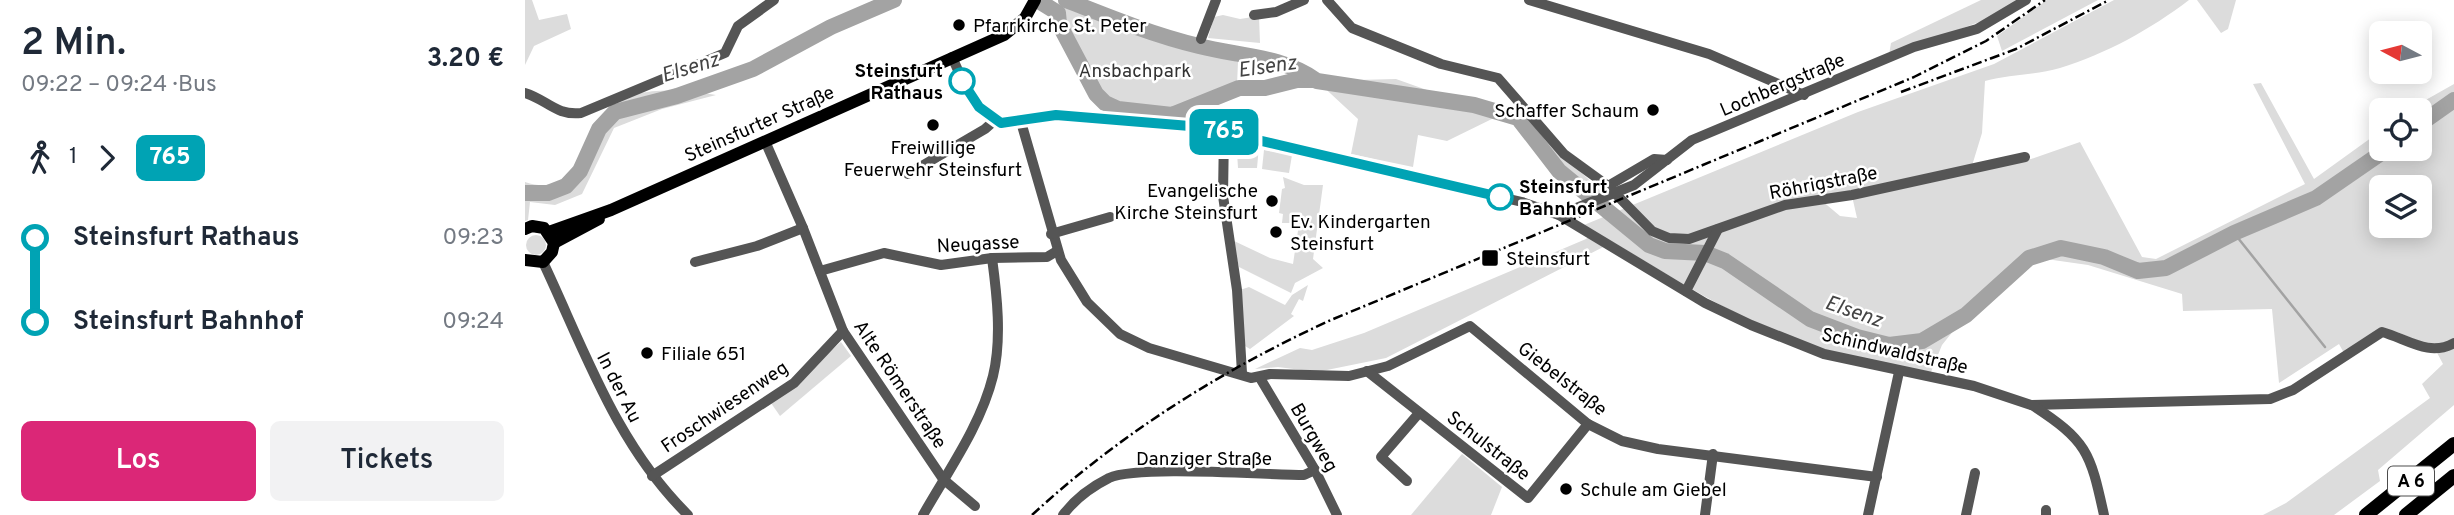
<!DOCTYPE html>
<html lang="de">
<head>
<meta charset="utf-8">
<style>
  :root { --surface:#fff; --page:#f2f2f3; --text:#1f2937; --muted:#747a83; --accent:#db2777 }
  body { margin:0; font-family:Overpass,sans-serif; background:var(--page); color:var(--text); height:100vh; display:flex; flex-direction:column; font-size:26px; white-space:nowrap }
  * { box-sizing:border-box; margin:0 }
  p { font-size:23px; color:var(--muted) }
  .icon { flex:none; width:38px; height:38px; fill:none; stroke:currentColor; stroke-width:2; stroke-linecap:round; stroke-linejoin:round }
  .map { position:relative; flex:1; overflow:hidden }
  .panel { display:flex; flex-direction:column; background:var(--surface); width:525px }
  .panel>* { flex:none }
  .badge { padding:0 14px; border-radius:10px; font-size:24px; line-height:46px }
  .needle { width:46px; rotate:277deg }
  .controls { position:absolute; left:1844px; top:21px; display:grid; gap:14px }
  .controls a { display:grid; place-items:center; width:63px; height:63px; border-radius:10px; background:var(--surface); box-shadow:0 4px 18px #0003; font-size:35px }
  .map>.badge { position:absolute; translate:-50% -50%; box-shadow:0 0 0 4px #fff }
  .legs { display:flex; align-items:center; gap:10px; height:77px; padding:0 21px; font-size:23px }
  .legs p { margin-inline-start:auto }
  .overview { display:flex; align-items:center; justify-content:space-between; height:119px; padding:0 21px }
  h1 { font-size:38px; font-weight:600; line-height:52px }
  .cta { display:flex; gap:14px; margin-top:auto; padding:14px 21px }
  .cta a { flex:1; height:80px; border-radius:10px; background:var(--accent); color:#fff; font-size:28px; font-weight:600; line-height:80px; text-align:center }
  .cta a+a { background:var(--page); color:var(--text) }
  ul { padding:0 21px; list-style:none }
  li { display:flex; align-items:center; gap:24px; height:84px; font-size:26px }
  li i { display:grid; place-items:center; width:10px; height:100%; margin:0 9px; background:currentColor }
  li i::after { content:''; width:18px; height:18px; margin:-9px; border:5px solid; border-radius:50%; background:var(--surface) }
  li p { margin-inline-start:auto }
  li:first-child i { background:linear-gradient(#0000 50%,currentColor 0) }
  li:last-child i { background:linear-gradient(currentColor 50%,#0000 0) }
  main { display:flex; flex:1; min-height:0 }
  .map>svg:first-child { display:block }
  .green { fill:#dcdcdc; fill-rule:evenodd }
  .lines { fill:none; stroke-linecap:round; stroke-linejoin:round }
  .stream { stroke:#a3a3a3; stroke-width:2.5 }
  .river { stroke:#a3a3a3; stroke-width:16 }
  .minor { stroke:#555; stroke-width:10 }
  .major { stroke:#000; stroke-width:12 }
  .highway { stroke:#000; stroke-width:14 }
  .rail { stroke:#000; stroke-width:2.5; stroke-dasharray:10 3.5 2 3.5; stroke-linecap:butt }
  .line-1-casing { stroke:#fff; stroke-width:16 }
  .line-1 { stroke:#00a3b4; stroke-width:10 }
  .poi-dot { fill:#000; stroke:#fff; stroke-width:2.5 }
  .stop-1-dot { fill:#fff; stroke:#00a3b4; stroke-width:3.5 }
  .labels { text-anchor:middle; stroke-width:5; stroke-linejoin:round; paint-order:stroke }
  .shield { fill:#fff; stroke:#4c4c4c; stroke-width:2 }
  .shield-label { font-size:18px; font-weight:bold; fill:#000 }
  .poi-label { font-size:19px; fill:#000; stroke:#fff; text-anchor:start }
  .stop-label { font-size:19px; font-weight:bold; fill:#000; stroke:#fff; text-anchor:end }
  .park-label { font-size:19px; fill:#333; stroke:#fff }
  .street-label { font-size:19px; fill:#000; stroke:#fff }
  .water-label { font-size:21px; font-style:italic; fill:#444; stroke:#fff }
</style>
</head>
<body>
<main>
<section class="panel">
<div class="overview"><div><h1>2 Min.</h1><p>09:22 – 09:24 · Bus</p></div><b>3.20 €</b></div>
<div class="legs"><svg class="icon" aria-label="walk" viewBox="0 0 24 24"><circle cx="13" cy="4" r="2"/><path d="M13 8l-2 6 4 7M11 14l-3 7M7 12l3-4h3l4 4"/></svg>1<svg class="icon" aria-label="forward" viewBox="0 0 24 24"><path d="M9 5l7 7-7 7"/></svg><b class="badge" style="background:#00a3b4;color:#fff">765</b></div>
<ul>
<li><i style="color:#00a3b4"></i><b>Steinsfurt Rathaus</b><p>09:23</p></li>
<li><i style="color:#00a3b4"></i><b>Steinsfurt Bahnhof</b><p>09:24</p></li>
</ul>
<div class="cta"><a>Los</a><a>Tickets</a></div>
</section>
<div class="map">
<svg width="1929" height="515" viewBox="0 0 1929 515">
  <rect width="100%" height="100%" fill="#fff"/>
  <g class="green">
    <path d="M0,0h7l7,20 28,-6 4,15 -37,17 -9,19z"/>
    <path d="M533,0l53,21 127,41 -1,23c-46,22 -81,40 -131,16l-47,-93z"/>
    <path d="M1456,0h38l-26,17 -104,38 2,-12z"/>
    <path d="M1522,0h51l-96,51 -5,-15z"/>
    <path d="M1589,0h75c-38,29 -83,54 -129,68 -23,7 -50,6 -75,13l-3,52 -11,36 60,-10 49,-17 62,115 14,2 149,-75 -52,-100 8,-1 53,96 68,-49v19h38v-39h-12l46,-26v321l-76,65 2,11 -46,34h-71l23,-12 144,-105 -8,-14 21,-20 -9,-17 -37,-15 -17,-3 -36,24 -5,-9 -60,39 -7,-74 -89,2 -1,-17 -94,-29 -49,-7 -85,72 -12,15 -11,27c-34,-6 -71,-11 -104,-21 -77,-24 -146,-68 -214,-109l-227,116 -69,14 -39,-5 -23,2 45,-21 12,2 52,-17 222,-94 8,-7 -10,-7 274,-113 136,-48zM1857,187h38v39h-38zM1327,196l5,22 -17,-2 -19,-16z"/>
    <path d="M1672,0h39l-8,29 -7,4z"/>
    <path d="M698,15l17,4 19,-3 1,27 -52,-5 6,-21z"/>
    <path d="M871,79l101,36 3,-12 47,37 57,54 -18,8 -46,-49 -16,-29 -26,-8 -51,25 -29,-6 -5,32 -62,-13 7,-35 -41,-38z"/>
    <path d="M160,90l31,5 -54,14 -48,19 -32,66 -27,11 -25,-3 -2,18 -3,1v-39c58,19 53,-53 87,-77 23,-16 47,-14 73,-15z"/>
    <path d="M718,144l16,2 -2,22h-19l-1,-17z"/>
    <path d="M739,150l28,5 -3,18 -27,-4z"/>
    <path d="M758,177l21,8h19l-10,74 10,9 -28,15 -4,10 -52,-26 -7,-27 38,18 23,6 6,-40 -2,-5h-6l-1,4h-8l1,-9 -4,-1 3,-24 3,-1z"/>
    <circle cx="11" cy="245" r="10"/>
    <path d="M783,285l-5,16 -4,-2 -8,15 3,2 -44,33 -5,-3 -5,-56 9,-3 36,18 7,-10z"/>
    <path d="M316,342l10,14 -71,60 -9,-13z"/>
    <path d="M937,454l40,33 -11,28h-80z"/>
  </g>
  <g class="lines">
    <path class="stream" d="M1709,233l91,114"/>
    <g class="river">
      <path d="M512,0l21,13 1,11 37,70 9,9 13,6 54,6 67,-27h26l32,-8h17"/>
      <path d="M541,0c43,17 87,35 133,46 39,10 84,10 118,35l157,24 44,13 41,53 90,74 16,6 40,2 20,8 85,58 47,18 32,8 33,-4 44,-26 63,-57 32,-10 43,9 34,14 28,-3 68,-35 82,-35 71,-49"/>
      <path d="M1895,124l34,-24"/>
      <path d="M0,193h23l18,-7 14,-15 19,-42 16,-17 62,-16 76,-27 78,-42 63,-27"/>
    </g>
    <g class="minor">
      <path d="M802,0l25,28 89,36 57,14 66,76 44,32 46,-27 13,1"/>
      <path d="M1004,0l180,54 95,41"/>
      <path d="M729,15l22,-3 28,-12"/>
      <path d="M676,39l15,-39"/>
      <path d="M427,57l18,40 17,18 14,8 55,-8 146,12 320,75 37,13 146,88 46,22 73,29 150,32 57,19 239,-6 23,-9 89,-58c25,7 47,25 72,11"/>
      <path d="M0,93c21,6 31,23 56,20l144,-60 13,-27 36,-26"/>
      <path d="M496,122l40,138 26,42 33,32 29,14 102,30 19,-4 79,2 39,-10 82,-40 118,98 34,17 36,8 219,28"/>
      <path d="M699,132l-1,64 14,94 5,83"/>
      <path d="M240,141l38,87 40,103 100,148 32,27"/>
      <path d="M383,174l77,-45 9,-8"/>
      <path d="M1083,186l44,45 17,7 20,1 96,-34 67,-10 173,-38"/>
      <path d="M1034,215l75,-30 58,-45 222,-93 63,-18 49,-29"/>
      <path d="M526,234l59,-17"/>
      <path d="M18,262c42,89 73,182 145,253"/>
      <path d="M170,262l62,-16 46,-18"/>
      <path d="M295,271l64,-18 57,12 51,-7 55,-1 10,-6"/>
      <path d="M1161,291l32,-62"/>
      <path d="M842,371l161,127 60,-74"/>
      <path d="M735,378l55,92 22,45"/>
      <path d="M1507,405c55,36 58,46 72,110"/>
      <path d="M127,476l142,-93 49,-52"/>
      <path d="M882,481l-26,-24 38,-44"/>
      <path d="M1521,510v5"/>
      <path d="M398,515c25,-44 58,-90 70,-139 9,-37 4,-81 -1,-118"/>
      <path d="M538,515c12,-16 28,-28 46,-37 30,-13 156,-3 195,-3l11,-5"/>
      <path d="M1180,515l8,-61"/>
      <path d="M1343,515l31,-143"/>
      <path d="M1441,515l9,-42"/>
    </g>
    <g class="major">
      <path d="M0,229l7,-3 12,2 10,15 -2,9 -9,10 -18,-2"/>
      <path d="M24,232l62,-22 393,-175 21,-17 10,-18"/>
      <path d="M29,243l45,-24"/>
    </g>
    <g class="highway">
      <path d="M1841,515l88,-71"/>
      <path d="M1881,515l48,-39"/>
    </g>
    <g class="rail">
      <path d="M1376,92l115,-43 93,-49"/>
      <path d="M507,515c89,-82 190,-145 299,-195l583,-243 72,-36 59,-41"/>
    </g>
  </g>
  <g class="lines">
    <g class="line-1-casing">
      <path id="line-1" d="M437,81l17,26 22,16 55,-8 146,12 298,70"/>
    </g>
    <use href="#line-1" class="line-1"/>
  </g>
  <g class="poi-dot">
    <circle cx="434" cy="25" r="7"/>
    <circle cx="1128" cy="110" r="7"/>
    <circle cx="408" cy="125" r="7"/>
    <circle cx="747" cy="201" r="7"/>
    <circle cx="751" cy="232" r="7"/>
    <rect x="956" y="249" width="18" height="18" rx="3.5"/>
    <circle cx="122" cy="353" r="7"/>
    <circle cx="1041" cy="489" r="7"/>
  </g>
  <g class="stop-1-dot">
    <circle cx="437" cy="81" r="12"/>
    <circle cx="975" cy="197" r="12"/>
  </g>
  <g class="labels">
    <rect class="shield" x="1863" y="466.5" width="46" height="29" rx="5"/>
    <g class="shield-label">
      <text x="1886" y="487">A 6</text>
    </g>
    <g class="poi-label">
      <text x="448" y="32">Pfarrkirche St. Peter</text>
      <text x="1114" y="117" text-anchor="end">Schaffer Schaum</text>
      <text x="408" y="154" text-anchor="middle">Freiwillige<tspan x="408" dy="22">Feuerwehr Steinsfurt</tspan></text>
      <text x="733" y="197" text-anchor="end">Evangelische<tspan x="733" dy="22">Kirche Steinsfurt</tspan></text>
      <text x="765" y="228">Ev. Kindergarten<tspan x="765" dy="22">Steinsfurt</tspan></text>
      <text x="981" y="265">Steinsfurt</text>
      <text x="136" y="360">Filiale 651</text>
      <text x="1055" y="496">Schule am Giebel</text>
    </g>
    <g class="stop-label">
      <text x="418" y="77">Steinsfurt<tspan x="418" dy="22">Rathaus</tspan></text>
      <text x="994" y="193" text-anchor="start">Steinsfurt<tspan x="994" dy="22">Bahnhof</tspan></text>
    </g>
    <g class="park-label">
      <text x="610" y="77">Ansbachpark</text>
    </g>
    <g class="street-label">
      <text transform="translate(1257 84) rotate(-23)" y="7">Lochbergstraße</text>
      <text transform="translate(234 123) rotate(-24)" y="7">Steinsfurter Straße</text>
      <text transform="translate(1298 182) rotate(-11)" y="7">Röhrigstraße</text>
      <text transform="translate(453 243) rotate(-3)" y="7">Neugasse</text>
      <text transform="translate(1370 350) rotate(13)" y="7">Schindwaldstraße</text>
      <text transform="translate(1038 378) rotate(38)" y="7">Giebelstraße</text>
      <text transform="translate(376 384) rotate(56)" y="7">Alte Römerstraße</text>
      <text transform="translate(95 387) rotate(63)" y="7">In der Au</text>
      <text transform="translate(199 406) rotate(-34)" y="7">Froschwiesenweg</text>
      <text transform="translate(790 437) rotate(60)" y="7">Burgweg</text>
      <text transform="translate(964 445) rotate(38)" y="7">Schulstraße</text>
      <text x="679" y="465">Danziger Straße</text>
    </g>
    <g class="water-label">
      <text transform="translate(742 66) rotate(-8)" y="7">Elsenz</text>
      <text transform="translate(165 67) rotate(-17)" y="7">Elsenz</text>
      <text transform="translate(1329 311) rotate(19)" y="7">Elsenz</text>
    </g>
  </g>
</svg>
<div class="controls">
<a><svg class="needle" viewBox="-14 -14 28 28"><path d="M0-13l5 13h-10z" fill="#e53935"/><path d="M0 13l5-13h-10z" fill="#747a83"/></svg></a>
<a><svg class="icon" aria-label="locate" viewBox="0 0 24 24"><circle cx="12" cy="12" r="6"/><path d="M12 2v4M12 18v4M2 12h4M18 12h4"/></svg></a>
<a><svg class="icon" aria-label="layers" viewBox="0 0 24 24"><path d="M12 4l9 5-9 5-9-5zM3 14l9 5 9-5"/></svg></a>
</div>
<b class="badge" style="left:699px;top:132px;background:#00a3b4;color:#fff">765</b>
</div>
</main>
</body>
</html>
